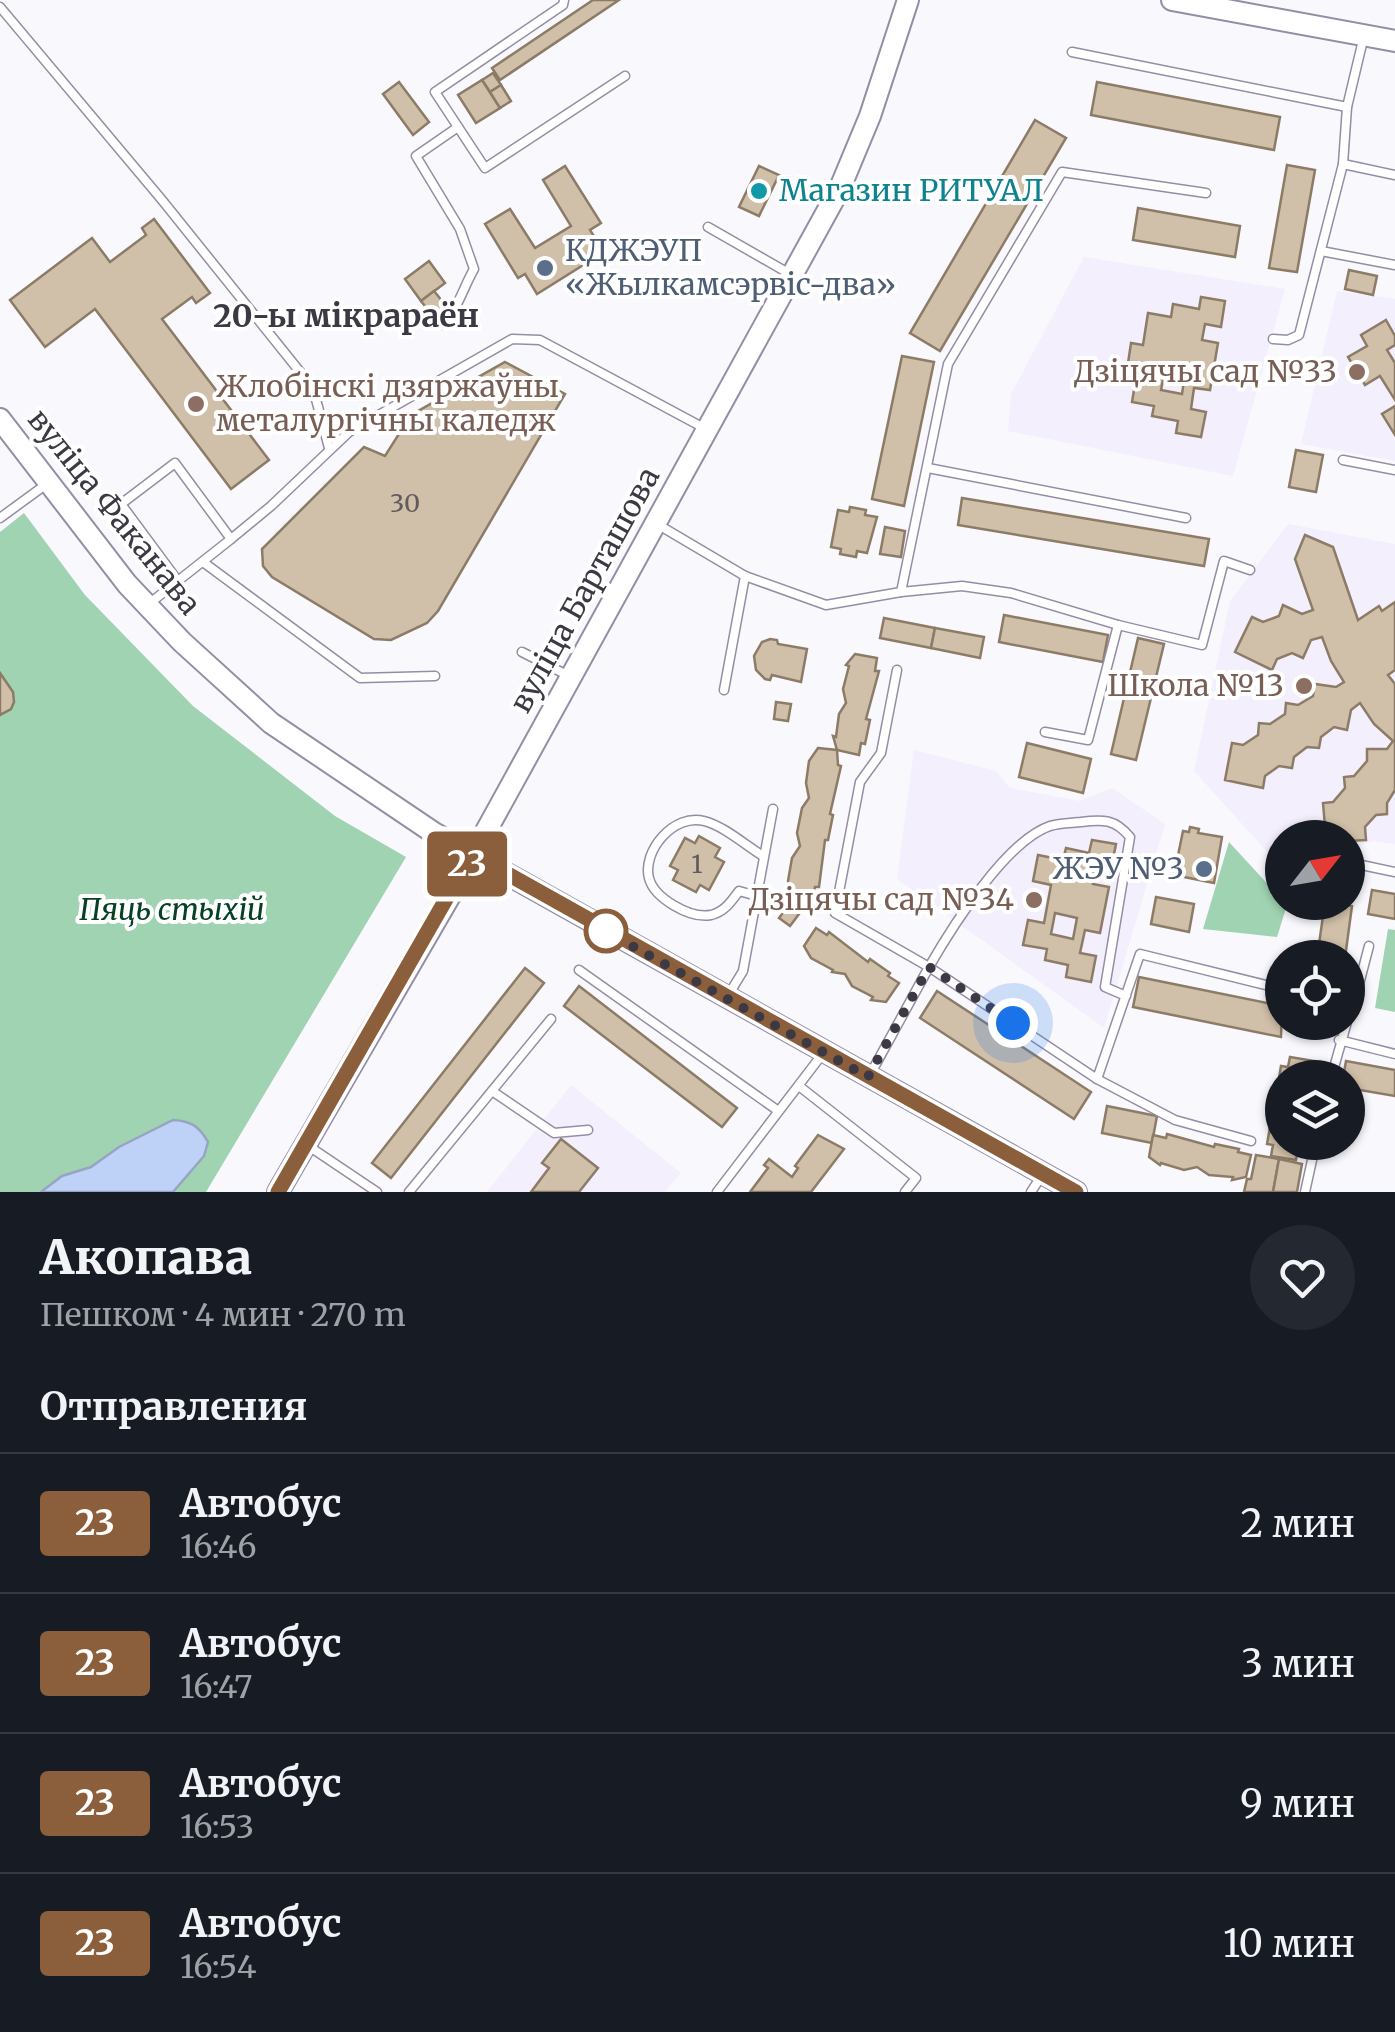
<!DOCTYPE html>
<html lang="ru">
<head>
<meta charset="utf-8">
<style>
  :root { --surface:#171b24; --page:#242831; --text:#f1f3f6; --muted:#9ea1a6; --line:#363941 }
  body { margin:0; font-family:Merriweather,serif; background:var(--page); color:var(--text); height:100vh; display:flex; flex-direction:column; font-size:38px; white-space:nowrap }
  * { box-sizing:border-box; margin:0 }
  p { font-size:32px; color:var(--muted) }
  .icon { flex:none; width:55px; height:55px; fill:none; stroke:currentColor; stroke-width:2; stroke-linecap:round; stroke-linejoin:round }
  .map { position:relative; height:1192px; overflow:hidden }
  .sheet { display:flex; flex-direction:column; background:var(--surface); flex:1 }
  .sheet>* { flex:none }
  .badge { padding:0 20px; border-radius:8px; font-size:35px; line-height:65px }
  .needle { width:65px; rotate:59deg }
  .buttons { position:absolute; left:1265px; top:820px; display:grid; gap:20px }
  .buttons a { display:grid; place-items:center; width:100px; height:100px; border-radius:50%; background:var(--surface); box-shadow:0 2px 8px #0004; font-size:50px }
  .you { position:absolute; width:50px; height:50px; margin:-25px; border:8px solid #fff; border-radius:50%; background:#1a73e8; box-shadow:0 0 0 15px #1a73e833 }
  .map>.badge { position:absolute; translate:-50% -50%; box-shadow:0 0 0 5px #fff }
  h2 { padding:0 40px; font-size:38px; line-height:90px }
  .round { display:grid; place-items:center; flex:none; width:105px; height:105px; border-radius:52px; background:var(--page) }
  .head { display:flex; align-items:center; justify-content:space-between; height:170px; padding:0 40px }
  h1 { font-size:48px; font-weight:800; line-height:75px }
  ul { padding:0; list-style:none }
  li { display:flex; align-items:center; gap:30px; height:140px; padding:0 40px; border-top:2px solid var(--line) }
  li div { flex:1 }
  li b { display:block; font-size:38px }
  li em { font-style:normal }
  li .badge { min-width:110px; font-weight:700; text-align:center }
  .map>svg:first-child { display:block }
  .built { fill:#f4effd }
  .green { fill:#a0d3b2 }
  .water { fill:#bed2f8; stroke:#97a4c2; stroke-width:2.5 }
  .building { fill:#d1c0a9; stroke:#8c7c67; stroke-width:2.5; fill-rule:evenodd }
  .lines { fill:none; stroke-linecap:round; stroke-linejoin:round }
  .lane-casing { stroke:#958da5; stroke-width:11 }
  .secondary-casing { stroke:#958da5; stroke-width:24 }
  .lane { stroke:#fff; stroke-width:8 }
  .secondary { stroke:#fff; stroke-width:20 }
  .line-casing { stroke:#fff; stroke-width:22 }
  .line { stroke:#8b5e3c; stroke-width:15 }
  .walk { stroke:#3d3944; stroke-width:10; stroke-dasharray:0 18 }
  .culture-dot { fill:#0f9aa8; stroke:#fff; stroke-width:4 }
  .service-dot { fill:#5c6f8a; stroke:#fff; stroke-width:4 }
  .education-dot { fill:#8d6e63; stroke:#fff; stroke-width:4 }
  .stop-dot { fill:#fff; stroke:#8b5e3c; stroke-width:5 }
  .labels { text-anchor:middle; stroke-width:8; stroke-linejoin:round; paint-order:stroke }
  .number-label { font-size:25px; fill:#625b5d }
  .culture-label { font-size:30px; fill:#0d838f; stroke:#fff; text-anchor:start }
  .service-label { font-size:30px; fill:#4e5e75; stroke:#fff; text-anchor:start }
  .education-label { font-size:30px; fill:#785e54; stroke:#fff; text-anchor:end }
  .street-label { font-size:30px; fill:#3d3944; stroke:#fff }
  .park-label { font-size:30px; font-style:italic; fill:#074125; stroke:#fff }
  .neighbourhood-label { font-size:32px; font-weight:bold; fill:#3d3944; stroke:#fff }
</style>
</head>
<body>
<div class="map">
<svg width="1395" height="1192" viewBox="0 0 1395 1192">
  <rect width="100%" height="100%" fill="#f9f8fd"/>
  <g class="built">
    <path d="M1084,257l201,32 -52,187 -225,-45 3,-37z"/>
    <path d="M1337,291l58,8v162l-94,-17z"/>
    <path d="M1288,524l107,20v300l-22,-3 -25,9v-12h-66v30l-88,-97 36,-170z"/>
    <path d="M914,750l82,21 14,17 70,13 32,-13 53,36 -61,204 -207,-149z"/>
    <path d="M571,1085l110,88 -16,19h-178z"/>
  </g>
  <g class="green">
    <path d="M24,513l61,82 108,111 142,110 71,41 -200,335h-206v-660z"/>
    <path d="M1229,842l58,63 -10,32 -74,-8z"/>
    <path d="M1388,929l7,1v82l-20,-4z"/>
  </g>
  <path class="water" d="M173,1120c18,1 26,6 35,22l-4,14 -31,36h-132l21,-16 29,-9 28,-20z"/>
  <g class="building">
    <path d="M593,0h26l-119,80 -8,-12z"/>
    <path d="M493,73l8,12 -11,7 -8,-12z"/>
    <path d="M482,80l18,28 -24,15 -18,-28z"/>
    <path d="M399,82l30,40 -16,13 -30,-41z"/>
    <path d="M1097,82l183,35 -6,33 -183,-35z"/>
    <path d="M501,85l10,16 -11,7 -10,-16z"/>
    <path d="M1035,120l31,18 -126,213 -30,-18z"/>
    <path d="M1287,165l28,5 -18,102 -28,-4z"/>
    <path d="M565,166l36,57 -11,7 14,22 -67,42 -12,-20 -7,4 -33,-54 25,-15 25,39 36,-22 -28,-46z"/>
    <path d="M759,166l20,9 -20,41 -20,-9z"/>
    <path d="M1138,208l102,18 -5,31 -102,-17z"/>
    <path d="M154,219l56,74 -14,10 -4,-6 -30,22 107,141 -38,29 -136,-180 -50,38 -35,-47 82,-62 18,24 36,-27 -4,-7z"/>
    <path d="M429,261l16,22 -24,18 -16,-22z"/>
    <path d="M1349,270l28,6 -4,19 -28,-6z"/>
    <path d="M434,291l13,16 -14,10 -12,-16z"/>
    <path d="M1201,297l24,4 -4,26 -16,-3 -3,16 16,3 -8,47 -16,-2 -3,21 15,3 -5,25 -25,-4 2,-12 -26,-5 2,-10 -22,-4 5,-30 -10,-2 4,-27 12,2 5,-32 23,4 2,-13 26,5zM1165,370l20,4 -3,20 -21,-4z"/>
    <path d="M1386,320l9,16v9l-8,5 8,13v37l-15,-24 -15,9 -17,-28 19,-11 -6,-11z"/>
    <path d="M902,356l32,6 -30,144 -32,-7z"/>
    <path d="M505,362l60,32 -127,217 -11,12 -36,17 -17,-1 -102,-62 -9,-11 -1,-17 102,-102 21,9 26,-41z"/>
    <path d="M1395,406v29l-13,-21z"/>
    <path d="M1296,450l27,5 -7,37 -27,-5z"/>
    <path d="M962,498l247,41 -5,27 -246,-41z"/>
    <path d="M850,507l16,3 -1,5 12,2 -10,36 -10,-2 -1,6 -16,-3 1,-5 -10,-2 7,-37 11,2z"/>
    <path d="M885,527l20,4 -4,26 -21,-3z"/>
    <path d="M1305,535l28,12 25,73 21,-14 3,5 13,-9v68l-7,5 7,9v106l-8,13v11l-11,1 -11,12 1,13 -18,1v-3h-22l-3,-35 10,-1 12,-14 -1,-11 10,-1 13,-15v-12h20l6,-8 -19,-17 -14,-21 -9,7 -4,20 -13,-3 -13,10 -2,11 -12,-1 -13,10 -2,11 -13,-2 -14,10 -2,12 -38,-8 7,-37 11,2 15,-10 1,-12 11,1 15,-10 1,-11 12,2 15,-9 2,-12 21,3 8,-5 -13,-21 -9,-24 -11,3 -8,18 -11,-5 -15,6 -5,11 -37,-18 17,-35 11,5 16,-6 4,-11 19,9 11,-4 -18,-51z"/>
    <path d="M1004,615l104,20 -5,27 -104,-20z"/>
    <path d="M884,618l51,10 -4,20 -51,-10z"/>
    <path d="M935,628l49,9 -4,21 -49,-10z"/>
    <path d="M1138,638l26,6 -28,116 -25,-6z"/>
    <path d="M770,639l7,1 1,4 29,5 -6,33 -29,-7 -2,5 -5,-1 -9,-9 -2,-14 8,-14z"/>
    <path d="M855,654l22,4 -2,13h4l-13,48 4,1 -5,24 -4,-1 -2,12 -22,-5 -4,-14 3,1 3,-23 7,-11 -3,-14 6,-23 -3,-1z"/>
    <path d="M0,673l13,19 1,10 -3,7 -11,6z"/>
    <path d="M776,702l15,2 -3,17 -14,-2z"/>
    <path d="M1027,743l64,16 -8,34 -64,-16z"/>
    <path d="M818,748l19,2 1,15 3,1 -11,48 3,1 -5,25h-3l-6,47h-4l-3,13 -22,-5 -2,-14 4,-23 8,-12 -3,-13 5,-25 7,-10 -3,-15 3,-22z"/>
    <path d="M1190,827l9,2 -1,4 24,4 -8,46 -40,-8 9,-44 6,1z"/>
    <path d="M699,836l21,12 -5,9 9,5 -15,28 -9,-5 -4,7 -23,-12 5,-10 -8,-4 15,-28 10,5z"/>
    <path d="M1092,840l24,4 -5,25 -15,-2 -3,17 16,3 -9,46 -15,-3 -5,23 16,3 -5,26 -25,-5 2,-12 -23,-5 2,-11 -24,-4 5,-25 16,3 7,-38 -18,-4 5,-26 25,5 3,-12 23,5zM1055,913l22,5 -4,21 -22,-5z"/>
    <path d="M1372,890l23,4v25l-27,-5z"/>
    <path d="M1156,897l38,7 -5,28 -38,-8z"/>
    <path d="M1325,902l27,4 -7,52h-28z"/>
    <path d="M788,906l11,8 -9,12 -11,-8z"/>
    <path d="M816,928l11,7 2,-3 39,30 2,-3 20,14 -2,3 11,7 -13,19 -15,-2 2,-3 -21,-11 -7,-12 -13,-2 1,-2 -22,-12 -7,-12z"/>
    <path d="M525,968l19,15 -153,195 -19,-15z"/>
    <path d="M1139,977l143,29 -1,31 -148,-30z"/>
    <path d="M579,986l158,122 -15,19 -158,-121z"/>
    <path d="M937,991l154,101 -17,27 -154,-101z"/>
    <path d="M1290,1057l24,4v17h-32v19l-6,-1 5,-30 7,1z"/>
    <path d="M1346,1061l49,9v26l-47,-8v-10h-5z"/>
    <path d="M1282,1099v43h17l-3,18 -25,-4 2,-11 -6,-1 5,-28 7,1z"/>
    <path d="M1107,1106l50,10 -5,27 -50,-10z"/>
    <path d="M1167,1134l47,13 1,-3 24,5 -1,3 13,3 -5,22 -14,3 1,-3 -24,-2 -12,-8 -13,3 -23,-7 -1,2 -11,-8 4,-22 13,3z"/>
    <path d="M818,1135l26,14 -33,43h-61l18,-24 -4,-3 5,-6 23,18 6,-9 -3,-2z"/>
    <path d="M561,1139l37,29 -19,24h-48l18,-24 -7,-5z"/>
    <path d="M1256,1155l23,4 -6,33h-29l3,-13h4z"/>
    <path d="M1279,1159l23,5 -5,28h-24z"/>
  </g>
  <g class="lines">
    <g class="lane-casing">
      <g id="lane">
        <path d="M564,0l-1,5 -128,87 50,76 140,-92"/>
        <path d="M0,7l162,193 151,188 16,60"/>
        <path d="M1072,52l275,55"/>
        <path d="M1343,164l52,11"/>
        <path d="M708,227l82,47"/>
        <path d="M1321,251l74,14"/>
        <path d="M442,324c16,-14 21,-36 32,-55l-14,-40 -44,-73 42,-29"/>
        <path d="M1273,339l15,1 11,-5 44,-171 4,-57 16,-67"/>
        <path d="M1343,460l52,10"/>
        <path d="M928,468l258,50"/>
        <path d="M0,518l48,-35"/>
        <path d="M657,524l88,52 81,29 75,-13 47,-228 114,-192 144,21"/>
        <path d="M231,539l40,-33 78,-74 163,-93 28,1 164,88"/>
        <path d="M203,562l157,116 75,-2"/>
        <path d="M901,592l61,-6 49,7 107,32 84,20 22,-84 26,9"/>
        <path d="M150,603l81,-64 -56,-76 -54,41 57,77"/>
        <path d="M522,652l45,23"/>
        <path d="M724,690l21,-114"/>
        <path d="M1045,732l43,8 30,-115"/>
        <path d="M1352,863l43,9"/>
        <path d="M757,896l-18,-5c-8,11 -15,21 -28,24 -21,4 -57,-17 -62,-37 -7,-27 25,-65 55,-57 20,5 41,24 59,35"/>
        <path d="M579,970l198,140"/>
        <path d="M729,994l14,-23 30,-162"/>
        <path d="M1126,996l-21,-9 25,-150c-15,-18 -27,-18 -49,-15 -9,1 -22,1 -31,4 -44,15 -98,101 -121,141l168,112 43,-125 142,35"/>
        <path d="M1353,1007l16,-61"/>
        <path d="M1339,1040l56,14"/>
        <path d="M871,1073l58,-106 -94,-54 25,-131 21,-29 16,-83"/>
        <path d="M1331,1078l16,-56"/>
        <path d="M1097,1079l78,41 76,21"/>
        <path d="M799,1086l117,92 -11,14"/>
        <path d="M492,1091l62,42 34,-3"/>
        <path d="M307,1145l70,47"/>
        <path d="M409,1192l142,-173"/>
        <path d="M717,1192l107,-140"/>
        <path d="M1031,1192l11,-17"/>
        <path d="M1305,1192l11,-50"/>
      </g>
    </g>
    <g class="secondary-casing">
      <g id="secondary">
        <path d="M1172,0l223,41"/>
        <path d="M0,419l127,165 55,58 89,81 163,110 642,359"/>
        <path d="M278,1192l180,-310 382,-694 30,-72 38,-116"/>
      </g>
    </g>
    <use href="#lane" class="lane"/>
    <use href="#secondary" class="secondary"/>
  </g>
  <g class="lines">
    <g class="line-casing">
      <path id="line" d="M278,1192l194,-338 604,338"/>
    </g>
    <use href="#line" class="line"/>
    <path class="walk" d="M606,931l-10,-5 272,151 61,-110 84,56"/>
  </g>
  <circle class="culture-dot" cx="759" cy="191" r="10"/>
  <g class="service-dot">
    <circle cx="545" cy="268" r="10"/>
    <circle cx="1204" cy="869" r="10"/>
  </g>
  <g class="education-dot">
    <circle cx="1357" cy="372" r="10"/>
    <circle cx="196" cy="404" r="10"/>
    <circle cx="1304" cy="686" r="10"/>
    <circle cx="1034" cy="900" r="10"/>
  </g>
  <circle class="stop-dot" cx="606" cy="931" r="20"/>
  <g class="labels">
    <g class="number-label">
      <text x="405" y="512">30</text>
      <text x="697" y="873">1</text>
    </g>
    <g class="culture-label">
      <text x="779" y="201">Магазин РИТУАЛ</text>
    </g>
    <g class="service-label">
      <text x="565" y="261">КДЖЭУП<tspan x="565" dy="34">«Жылкамсэрвіс-два»</tspan></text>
      <text x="1184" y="879" text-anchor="end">ЖЭУ №3</text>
    </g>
    <g class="education-label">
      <text x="1337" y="382">Дзіцячы сад №33</text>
      <text x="216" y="397" text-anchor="start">Жлобінскі дзяржаўны<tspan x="216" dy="34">металургічны каледж</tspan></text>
      <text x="1284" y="696">Школа №13</text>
      <text x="1014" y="910">Дзіцячы сад №34</text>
    </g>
    <g class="street-label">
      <text transform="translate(114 512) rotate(51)" y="10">вуліца Факанава</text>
      <text transform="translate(585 590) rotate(-61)" y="10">вуліца Барташова</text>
    </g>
    <g class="park-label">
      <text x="172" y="920">Пяць стыхій</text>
    </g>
    <g class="neighbourhood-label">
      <text x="346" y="327">20-ы мікрараён</text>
    </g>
  </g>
</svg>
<div class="buttons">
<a><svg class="needle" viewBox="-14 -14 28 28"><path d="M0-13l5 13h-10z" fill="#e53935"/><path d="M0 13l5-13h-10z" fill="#9ea1a6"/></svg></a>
<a><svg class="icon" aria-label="locate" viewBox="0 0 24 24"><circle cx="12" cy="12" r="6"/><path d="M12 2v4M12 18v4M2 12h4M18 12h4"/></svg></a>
<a><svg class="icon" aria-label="layers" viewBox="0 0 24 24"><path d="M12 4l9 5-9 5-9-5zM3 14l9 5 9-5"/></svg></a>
</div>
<div class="you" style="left:1013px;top:1023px"></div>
<b class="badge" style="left:467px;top:864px;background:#8b5e3c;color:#fff">23</b>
</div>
<section class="sheet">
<div class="head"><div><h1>Акопава</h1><p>Пешком · 4 мин · 270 m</p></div><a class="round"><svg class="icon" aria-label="heart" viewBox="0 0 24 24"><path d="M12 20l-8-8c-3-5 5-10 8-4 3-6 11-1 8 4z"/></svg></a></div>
<h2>Отправления</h2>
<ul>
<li><span class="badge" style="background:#8b5e3c;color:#fff">23</span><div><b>Автобус</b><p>16:46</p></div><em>2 мин</em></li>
<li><span class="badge" style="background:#8b5e3c;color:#fff">23</span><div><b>Автобус</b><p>16:47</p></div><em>3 мин</em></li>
<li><span class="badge" style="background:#8b5e3c;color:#fff">23</span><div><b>Автобус</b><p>16:53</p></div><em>9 мин</em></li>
<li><span class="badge" style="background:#8b5e3c;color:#fff">23</span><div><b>Автобус</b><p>16:54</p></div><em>10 мин</em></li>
</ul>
</section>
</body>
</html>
